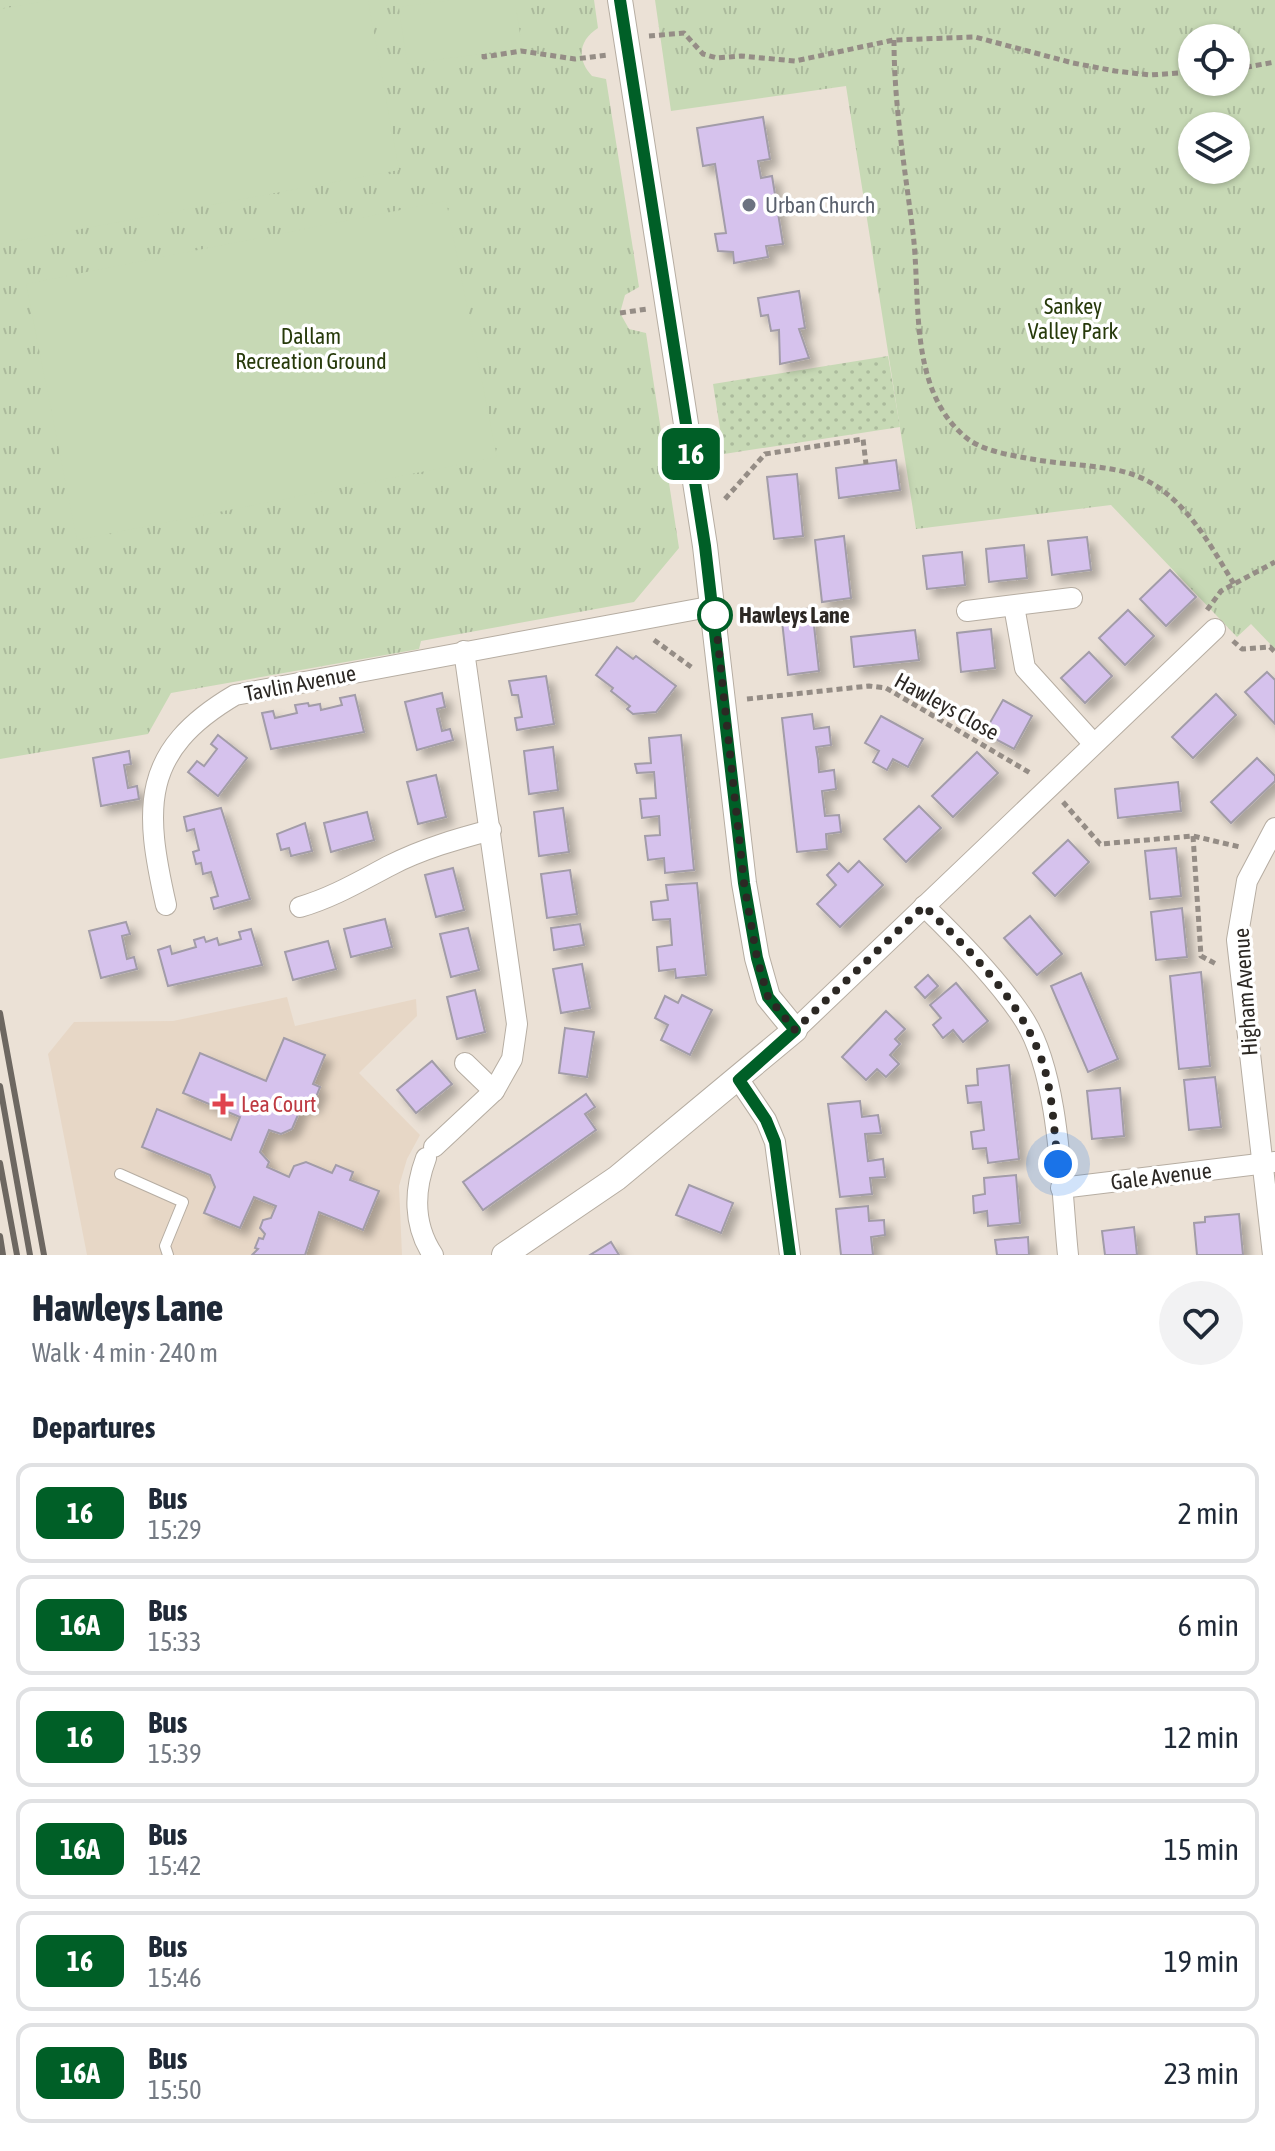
<!DOCTYPE html>
<html lang="en">
<head>
<meta charset="utf-8">
<style>
  :root { --surface:#fff; --page:#f2f2f3; --text:#1f2937; --muted:#747a83; --line:#e0e1e3 }
  body { margin:0; font-family:"Asap Condensed",sans-serif; background:var(--page); color:var(--text); height:100vh; display:flex; flex-direction:column; font-size:30px; white-space:nowrap }
  * { box-sizing:border-box; margin:0 }
  p { font-size:26px; color:var(--muted) }
  .icon { flex:none; width:44px; height:44px; fill:none; stroke:currentColor; stroke-width:2; stroke-linecap:round; stroke-linejoin:round }
  .map { position:relative; height:1255px; overflow:hidden }
  .sheet { display:flex; flex-direction:column; background:var(--surface); flex:1 }
  .sheet>* { flex:none }
  .badge { padding:0 16px; border-radius:12px; font-size:28px; line-height:52px }
  .fabs { position:absolute; left:1178px; top:24px; display:grid; gap:16px }
  .fabs a { display:grid; place-items:center; width:72px; height:72px; border-radius:50%; background:var(--surface); box-shadow:0 2px 6px #0004; font-size:40px }
  .you { position:absolute; width:40px; height:40px; margin:-20px; border:6px solid #fff; border-radius:50%; background:#1a73e8; box-shadow:0 0 0 12px #1a73e833 }
  .map>.badge { position:absolute; translate:-50% -50%; box-shadow:0 0 0 4px #fff }
  h2 { padding:0 32px; font-size:30px; line-height:72px }
  .round { display:grid; place-items:center; flex:none; width:84px; height:84px; border-radius:42px; background:var(--page) }
  .head { display:flex; align-items:center; justify-content:space-between; height:136px; padding:0 32px }
  h1 { font-size:38px; font-weight:800; line-height:60px }
  ul { padding:0; list-style:none }
  li { display:flex; align-items:center; gap:24px; height:100px; margin:0 16px 12px; padding:0 16px; border:4px solid var(--line); border-radius:16px }
  li div { flex:1 }
  li b { display:block; font-size:30px }
  li em { font-style:normal }
  li .badge { min-width:88px; font-weight:700; text-align:center }
  .map>svg:first-child { display:block }
  .built { fill:#e7d7c6 }
  .grass { fill:url(#grass-dots) }
  .park { fill:url(#park-tufts); fill-rule:evenodd }
  .pitch { fill:#c7d9b5 }
  .building { fill:#d6c2ed; stroke:#a29ca8; stroke-width:2; filter:url(#shadow) }
  .lines { fill:none; stroke-linecap:round; stroke-linejoin:round }
  .service-casing { stroke:#b6ada2; stroke-width:12 }
  .minor-casing { stroke:#b6ada2; stroke-width:22 }
  .tertiary-casing { stroke:#b6ada2; stroke-width:26 }
  .path { stroke:#958d86; stroke-width:5; stroke-dasharray:6 4; stroke-linecap:butt }
  .service { stroke:#fff; stroke-width:10 }
  .minor { stroke:#fff; stroke-width:20 }
  .tertiary { stroke:#fff; stroke-width:24 }
  .rail { stroke:#6d6761; stroke-width:6 }
  .line-casing { stroke:#fff; stroke-width:18 }
  .line { stroke:#005f27; stroke-width:12 }
  .walk { stroke:#2c2824; stroke-width:8; stroke-dasharray:0 14.4 }
  .worship-dot { fill:#6b7280; stroke:#fff; stroke-width:3 }
  .stop-dot { fill:#fff; stroke:#005f27; stroke-width:4 }
  .health-dot { fill:#e0444e; stroke:#fff; stroke-width:3 }
  .labels { text-anchor:middle; stroke-width:7; stroke-linejoin:round; paint-order:stroke }
  .worship-label { font-size:22px; fill:#5b616d; stroke:#fff; text-anchor:start }
  .park-label { font-size:22px; fill:#273a0b; stroke:#fff }
  .stop-label { font-size:22px; font-weight:bold; fill:#2c2824; stroke:#fff; text-anchor:start }
  .street-label { font-size:22px; fill:#2c2824; stroke:#fff }
  .health-label { font-size:22px; fill:#be3a42; stroke:#fff; text-anchor:start }
</style>
</head>
<body>
<div class="map">
<svg width="1275" height="1255" viewBox="0 0 1275 1255">
  <defs>
    <pattern id="grass-dots" width="8" height="8" patternUnits="userSpaceOnUse" patternTransform="scale(2)"><rect width="8" height="8" fill="#c7d9b5"/><path d="M2 2h.1M6 6h.1" fill="none" stroke="#abba9c" stroke-width="1.8" stroke-linecap="round"/></pattern>
    <pattern id="park-tufts" width="24" height="20" patternUnits="userSpaceOnUse" patternTransform="scale(2)"><rect width="24" height="20" fill="#c7d9b5"/><path d="M3 7l-1-3M5 7V3M7 7l1-3M15 17l-1-3M17 17v-4M19 17l1-3" fill="none" stroke="#abba9c"/></pattern>
    <filter id="shadow"><feDropShadow dx="7" dy="7" stdDeviation="4" flood-color="#0004"/></filter>
  </defs>
  <rect width="100%" height="100%" fill="#ebe1d6"/>
  <path class="built" d="M287,997l8,29 121,-27 1,17 -58,57 61,62 -13,24 -8,27 3,69h-315l-39,-201 26,-32 99,-1z"/>
  <path class="grass" d="M888,356l12,71 -176,27 -11,-70z"/>
  <g class="park">
    <path d="M0,0h594l4,28c-19,12 -22,31 -6,48l14,3 33,208 -14,8 -5,18 9,16 17,4 33,215 -45,54 -213,39 -2,8 -248,44 -23,41 -148,25z"/>
    <path d="M655,0h620v649l-24,-25 -14,13 -126,-132 -195,24 -70,-443 -175,25zM1236,38v44h-44v-44zM1236,126v44h-44v-44z"/>
  </g>
  <g class="pitch">
    <path d="M51,0h317l31,170 -399,74v-235z"/>
    <path d="M452,0h63l7,48 -115,16 -8,-57z"/>
    <path d="M446,201l51,256 -420,83 -51,-256z"/>
  </g>
  <g class="building">
    <path d="M763,117l7,42 -12,2 3,17 11,-2 11,68 -17,2 2,11 -34,6 -1,-11 -15,-1 -3,-17 11,-1 -11,-69 -12,2 -6,-38z"/>
    <path d="M799,291l6,37 -6,1 10,29 -29,6 -1,-34 -8,1 -3,-16 -7,1 -3,-18z"/>
    <path d="M896,460l4,30 -61,8 -3,-30z"/>
    <path d="M797,474l6,62 -29,3 -7,-62z"/>
    <path d="M844,536l7,62 -29,4 -7,-62z"/>
    <path d="M1087,537l4,33 -39,5 -4,-34z"/>
    <path d="M1024,545l3,33 -38,4 -3,-33z"/>
    <path d="M962,552l3,33 -38,4 -4,-33z"/>
    <path d="M1170,570l26,27 -30,29 -26,-27z"/>
    <path d="M812,608l7,63 -31,4 -7,-63z"/>
    <path d="M1128,610l26,26 -29,29 -26,-27z"/>
    <path d="M991,629l4,39 -34,4 -4,-39z"/>
    <path d="M915,630l4,30 -65,7 -3,-30z"/>
    <path d="M617,647l16,12 3,-3 40,30 -20,26 -23,2 -6,-5 3,-3 -19,-15 2,-3 -17,-13z"/>
    <path d="M1089,652l23,24 -27,27 -24,-25z"/>
    <path d="M1267,672l8,8v44l-30,-32z"/>
    <path d="M546,676l8,48 -37,6 -2,-12 7,-1 -4,-22h-6l-3,-14z"/>
    <path d="M442,693l3,14 -8,2 5,22 8,-2 3,11 -36,10 -12,-48z"/>
    <path d="M1216,694l20,21 -43,43 -21,-21z"/>
    <path d="M355,695l9,37 -93,17 -9,-36 11,-2 2,7 22,-5 -2,-8 13,-2 1,3 11,-2 1,6 21,-5 -2,-7z"/>
    <path d="M1003,700l29,16 -18,33 -30,-16z"/>
    <path d="M812,714l2,15 15,-2 2,18 -15,2 2,12 1,13 15,-2 2,19 -14,2 3,25 14,-1 2,17 -15,2 1,15 -30,3 -15,-134z"/>
    <path d="M881,716l42,23 -15,28 -15,-8 -6,11 -14,-8 6,-11 -14,-8z"/>
    <path d="M218,735l29,23 -29,38 -30,-24 9,-11 7,5 13,-17 -6,-5z"/>
    <path d="M681,735l13,135 -29,3 -1,-15 -16,2 -3,-24 15,-1 -1,-19 -17,2 -2,-19 16,-1 -2,-26 -17,1 -2,-9 16,-1 -2,-25z"/>
    <path d="M553,747l5,43 -29,4 -5,-43z"/>
    <path d="M129,751l2,13 -7,1 4,23 9,-2 2,13 -38,7 -8,-48z"/>
    <path d="M977,752l21,21 -45,44 -21,-21z"/>
    <path d="M1257,758l18,18v5l-44,42 -20,-21z"/>
    <path d="M436,775l10,42 -28,7 -11,-42z"/>
    <path d="M1178,782l3,29 -63,7 -3,-29z"/>
    <path d="M919,806l22,22 -35,34 -22,-23z"/>
    <path d="M221,808l29,91 -36,10 -3,-11 7,-2 -7,-24 -8,2 -2,-11 -5,1 -3,-12 6,-2 -5,-21 -7,2 -3,-14z"/>
    <path d="M563,808l6,44 -30,4 -5,-44z"/>
    <path d="M367,812l7,28 -43,12 -7,-29z"/>
    <path d="M305,823l7,28 -21,5 -2,-8 -8,2 -4,-16z"/>
    <path d="M1068,840l21,22 -34,34 -22,-23z"/>
    <path d="M1176,848l5,48 -31,3 -5,-48z"/>
    <path d="M859,861l24,24 -43,42 -23,-23 19,-19 -9,-10 12,-12 9,9z"/>
    <path d="M453,868l11,42 -28,7 -11,-42z"/>
    <path d="M570,870l7,44 -30,4 -6,-44z"/>
    <path d="M697,883l9,92 -30,3 -1,-9 -16,2 -2,-24 15,-2 -2,-26 -17,1 -2,-18 17,-2 -2,-15z"/>
    <path d="M1182,908l5,49 -31,3 -5,-48z"/>
    <path d="M1030,916l32,38 -25,21 -33,-37z"/>
    <path d="M385,919l7,28 -41,10 -7,-28z"/>
    <path d="M126,922l4,12 -8,2 5,23 7,-2 3,12 -36,9 -12,-47z"/>
    <path d="M580,924l4,21 -30,5 -3,-22z"/>
    <path d="M468,928l11,42 -28,7 -11,-43z"/>
    <path d="M251,929l11,36 -94,21 -10,-36 12,-4 2,8 24,-7 -2,-7 10,-3 2,5 11,-4 2,7 22,-6 -2,-7z"/>
    <path d="M328,941l8,28 -43,11 -8,-28z"/>
    <path d="M582,964l8,44 -29,5 -8,-44z"/>
    <path d="M1201,972l9,94 -31,3 -9,-93z"/>
    <path d="M1081,973l37,86 -30,13 -37,-86z"/>
    <path d="M928,975l10,11 -13,12 -10,-11z"/>
    <path d="M956,983l32,38 -25,21 -10,-12 -10,8 -10,-13 8,-7 -11,-13z"/>
    <path d="M475,990l10,42 -28,7 -10,-42z"/>
    <path d="M682,995l30,15 -22,45 -29,-15 7,-15 -13,-7 10,-22 13,7z"/>
    <path d="M886,1011l19,18 -10,10 5,5 -10,11 9,9 -13,13 -9,-8 -11,11 -24,-23z"/>
    <path d="M565,1028l29,4 -7,45 -28,-4z"/>
    <path d="M284,1038l41,17 -12,29 7,3 -8,20 -9,-4 -11,26 -11,5 -12,-4 -9,22 9,10 -2,5 22,10 5,-11 12,-4 26,11 4,-8 17,7 -3,8 29,11 -16,39 -44,-18 -14,43h-53l6,-6 -3,-1 4,-10 4,1 2,-5 -5,-6 3,-8 8,-2 5,-12 -22,-9 -14,31 -36,-15 11,-26 -5,-12 -68,-28 15,-38 74,31 9,-23 -57,-24 17,-40 66,28z"/>
    <path d="M432,1061l20,23 -36,29 -19,-23z"/>
    <path d="M1009,1065l10,94 -31,4 -2,-15 -13,1 -2,-17 13,-2 -3,-28 -13,1 -2,-17 12,-1 -1,-16z"/>
    <path d="M1215,1077l6,50 -32,3 -5,-50z"/>
    <path d="M1120,1088l4,48 -32,3 -5,-48z"/>
    <path d="M586,1094l9,13 -10,7 11,16 -113,80 -20,-28z"/>
    <path d="M860,1101l2,16 16,-2 3,18 -16,1 3,27 15,-2 2,18 -15,1 2,16 -32,3 -12,-93z"/>
    <path d="M1016,1175l4,48 -32,3 -1,-15 -13,2 -1,-17 12,-2 -1,-16z"/>
    <path d="M689,1185l44,18 -12,30 -45,-18z"/>
    <path d="M868,1206l1,15 15,-1 1,15 -14,2 2,18h-32l-5,-46z"/>
    <path d="M1239,1214l4,41h-46l-3,-32 11,-1v-5z"/>
    <path d="M1134,1227l3,28h-32l-3,-24z"/>
    <path d="M1028,1237l1,18h-32l-2,-15z"/>
    <path d="M611,1242l8,13h-29z"/>
  </g>
  <g class="lines">
    <g class="service-casing">
      <path id="service" d="M120,1174l63,28 -18,44 3,9"/>
    </g>
    <g class="minor-casing">
      <g id="minor">
        <path d="M1014,606l11,62 68,75"/>
        <path d="M967,611l105,-13"/>
        <path d="M464,651l53,373 -5,35 -18,32"/>
        <path d="M166,905c-22,-97 -26,-154 69,-210l479,-89"/>
        <path d="M924,906c32,31 78,78 101,115 35,57 36,167 43,234"/>
        <path d="M300,907c34,-10 60,-26 91,-42 31,-16 66,-26 100,-35"/>
        <path d="M795,1030l420,-401"/>
        <path d="M739,1080l27,40 9,22 15,113"/>
        <path d="M434,1147l60,-56 -29,-28"/>
        <path d="M426,1158c-12,32 -13,67 7,97"/>
        <path d="M1061,1188l214,-26"/>
        <path d="M1273,1255l-36,-315 10,-59 28,-53"/>
      </g>
    </g>
    <g class="tertiary-casing">
      <path id="tertiary" d="M504,1255l113,-77 178,-148 -27,-33 -11,-39 -13,-75 -39,-337 -85,-546"/>
    </g>
    <g class="path">
      <path d="M649,36l35,-3 19,21 14,4 24,-2 54,5 99,-21 81,-3 98,26 42,8 35,4 42,-3"/>
      <path d="M894,40c0,66 11,129 19,193 8,65 -5,153 50,202 16,15 42,19 63,23 29,6 60,6 90,12 60,11 89,66 118,114"/>
      <path d="M484,54v3l37,-6 54,8 32,-4"/>
      <path d="M1236,69l39,-7"/>
      <path d="M620,313l27,-4"/>
      <path d="M725,499l40,-45 98,-15 3,25"/>
      <path d="M1207,610l14,-19 54,-29"/>
      <path d="M654,640l40,29"/>
      <path d="M1233,641l9,8 28,-2 5,5"/>
      <path d="M747,699l122,-13 17,2 146,86"/>
      <path d="M1063,802l37,42 93,-8 47,11"/>
      <path d="M1193,836l8,120 17,9"/>
    </g>
    <use href="#service" class="service"/>
    <use href="#minor" class="minor"/>
    <use href="#tertiary" class="tertiary"/>
    <g class="rail">
      <path d="M0,1013l44,242"/>
      <path d="M0,1086l30,169"/>
      <path d="M0,1163l17,92"/>
      <path d="M0,1236l3,19"/>
    </g>
  </g>
  <g class="lines">
    <g class="line-casing">
      <path id="line" d="M620,0l85,546 39,337 13,75 11,39 27,33 -56,50 27,40 9,22 15,113"/>
    </g>
    <use href="#line" class="line"/>
    <path class="walk" d="M715,615l-1,-9 30,277 13,75 11,39 27,33 129,-124c46,45 101,98 120,161 9,30 10,65 14,97"/>
  </g>
  <circle class="worship-dot" cx="749" cy="205" r="8"/>
  <circle class="stop-dot" cx="715" cy="615" r="16"/>
  <path class="health-dot" d="M219 1092h8v8h8v8h-8v8h-8v-8h-8v-8h8z"/>
  <g class="labels">
    <g class="worship-label">
      <text x="765" y="213">Urban Church</text>
    </g>
    <g class="park-label">
      <text x="1073" y="314">Sankey<tspan x="1073" dy="25">Valley Park</tspan></text>
      <text x="311" y="344">Dallam<tspan x="311" dy="25">Recreation Ground</tspan></text>
    </g>
    <g class="stop-label">
      <text x="739" y="623">Hawleys Lane</text>
    </g>
    <g class="street-label">
      <text transform="translate(300 683) rotate(-11)" y="8">Tavlin Avenue</text>
      <text transform="translate(947 706) rotate(29)" y="8">Hawleys Close</text>
      <text transform="translate(1245 992) rotate(-94)" y="8">Higham Avenue</text>
      <text transform="translate(1161 1176) rotate(-7)" y="8">Gale Avenue</text>
    </g>
    <g class="health-label">
      <text x="241" y="1112">Lea Court</text>
    </g>
  </g>
</svg>
<div class="fabs">
<a><svg class="icon" aria-label="locate" viewBox="0 0 24 24"><circle cx="12" cy="12" r="6"/><path d="M12 2v4M12 18v4M2 12h4M18 12h4"/></svg></a>
<a><svg class="icon" aria-label="layers" viewBox="0 0 24 24"><path d="M12 4l9 5-9 5-9-5zM3 14l9 5 9-5"/></svg></a>
</div>
<div class="you" style="left:1058px;top:1164px"></div>
<b class="badge" style="left:691px;top:454px;background:#005f27;color:#fff">16</b>
</div>
<section class="sheet">
<div class="head"><div><h1>Hawleys Lane</h1><p>Walk · 4 min · 240 m</p></div><a class="round"><svg class="icon" aria-label="heart" viewBox="0 0 24 24"><path d="M12 20l-8-8c-3-5 5-10 8-4 3-6 11-1 8 4z"/></svg></a></div>
<h2>Departures</h2>
<ul>
<li><span class="badge" style="background:#005f27;color:#fff">16</span><div><b>Bus</b><p>15:29</p></div><em>2 min</em></li>
<li><span class="badge" style="background:#005f27;color:#fff">16A</span><div><b>Bus</b><p>15:33</p></div><em>6 min</em></li>
<li><span class="badge" style="background:#005f27;color:#fff">16</span><div><b>Bus</b><p>15:39</p></div><em>12 min</em></li>
<li><span class="badge" style="background:#005f27;color:#fff">16A</span><div><b>Bus</b><p>15:42</p></div><em>15 min</em></li>
<li><span class="badge" style="background:#005f27;color:#fff">16</span><div><b>Bus</b><p>15:46</p></div><em>19 min</em></li>
<li><span class="badge" style="background:#005f27;color:#fff">16A</span><div><b>Bus</b><p>15:50</p></div><em>23 min</em></li>
</ul>
</section>
</body>
</html>
